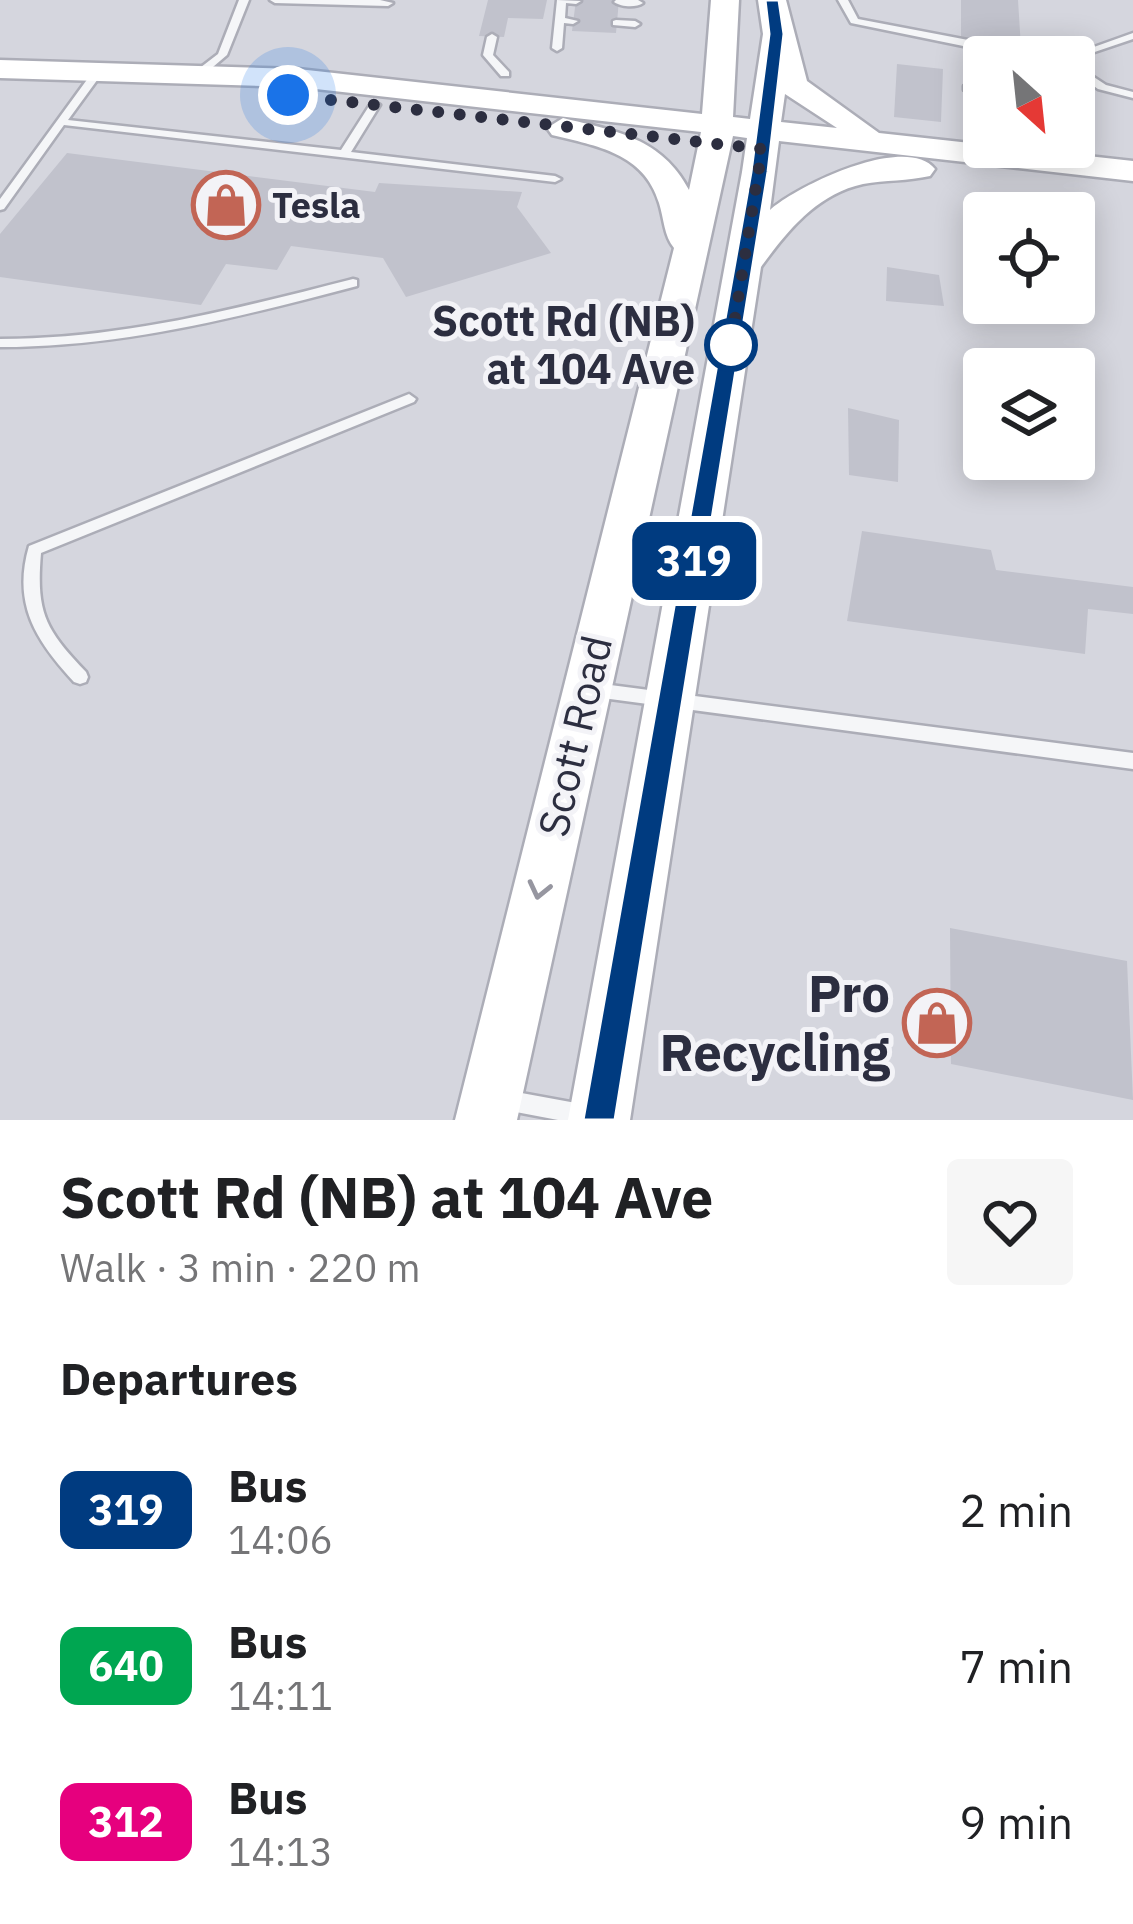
<!DOCTYPE html>
<html lang="en">
<head>
<meta charset="utf-8">
<style>
  :root { --surface:#fff; --page:#f6f6f6; --text:#202124; --muted:#757577 }
  body { margin:0; font-family:"IBM Plex Sans",sans-serif; background:var(--page); color:var(--text); height:100vh; display:flex; flex-direction:column; font-size:45px; white-space:nowrap }
  * { box-sizing:border-box; margin:0 }
  p { font-size:39px; color:var(--muted) }
  .icon { flex:none; width:66px; height:66px; fill:none; stroke:currentColor; stroke-width:2; stroke-linecap:round; stroke-linejoin:round }
  .map { position:relative; height:1120px; overflow:hidden }
  .side { display:flex; flex-direction:column; background:var(--surface); flex:1 }
  .side>* { flex:none }
  .badge { padding:0 24px; border-radius:18px; font-size:42px; line-height:78px }
  .needle { width:78px; rotate:153deg }
  .controls { position:absolute; left:963px; top:36px; display:grid; gap:24px }
  .controls a { display:grid; place-items:center; width:132px; height:132px; border-radius:12px; background:var(--surface); box-shadow:0 6px 30px #0003; font-size:60px }
  .you { position:absolute; width:60px; height:60px; margin:-30px; border:9px solid #fff; border-radius:50%; background:#1a73e8; box-shadow:0 0 0 18px #1a73e833 }
  .map>.badge { position:absolute; translate:-50% -50%; box-shadow:0 0 0 6px #fff }
  h2 { padding:0 60px; font-size:45px; line-height:108px }
  .round { display:grid; place-items:center; flex:none; width:126px; height:126px; border-radius:12px; background:var(--page) }
  .summary { display:flex; align-items:center; justify-content:space-between; height:204px; padding:0 60px }
  h1 { font-size:57px; font-weight:800; line-height:90px }
  ul { padding:0; list-style:none }
  li { display:flex; align-items:center; gap:36px; height:156px; padding:0 60px }
  li div { flex:1 }
  li b { display:block; font-size:45px }
  li em { font-style:normal }
  li .badge { min-width:132px; font-weight:700; text-align:center }
  .map>svg:first-child { display:block }
  .built { fill:#d5d6de; fill-rule:evenodd }
  .building { fill:#c1c2cc }
  .lines { fill:none; stroke-linecap:round; stroke-linejoin:round }
  .service-casing { stroke:#acadb7; stroke-width:5 }
  .secondary-casing { stroke:#acadb7; stroke-width:5 }
  .service { fill:#f5f6f8; fill-rule:evenodd }
  .secondary { fill:#fff; fill-rule:evenodd }
  .oneway { stroke:#9696a0 }
  .line { fill:#003b80; stroke:#fff; stroke-width:3 }
  .walk { stroke:#2c2e40; stroke-width:12; stroke-dasharray:0 21.6 }
  .stop-dot { fill:#fff; stroke:#003b80; stroke-width:6 }
  .labels { text-anchor:middle; stroke-width:10; stroke-linejoin:round; paint-order:stroke }
  .far-poi-label { font-size:36px; font-weight:bold; fill:#2c2e40; stroke:#f3f3f7; text-anchor:start }
  .stop-label { font-size:42px; font-weight:bold; fill:#2c2e40; stroke:#f3f3f7; text-anchor:end }
  .street-label { font-size:42px; fill:#2c2e40; stroke:#f3f3f7 }
  .near-poi-label { font-size:51px; font-weight:bold; fill:#2c2e40; stroke:#f3f3f7; text-anchor:end }
</style>
</head>
<body>
<div class="map">
<svg width="1133" height="1120" viewBox="0 0 1133 1120">
  <rect width="100%" height="100%" fill="#e3e4ea"/>
  <path class="built" d="M0,0h1133v1120h-1133zM984,57h90v90h-90zM984,213h90v90h-90zM984,369h90v90h-90z"/>
  <g class="building">
    <path d="M488,0h59l-4,19 -35,-1 -4,19 -25,-1z"/>
    <path d="M576,0h43l-3,33 -44,-2z"/>
    <path d="M961,0h57l3,48 -60,-6z"/>
    <path d="M897,64l46,5 -2,53 -47,-5z"/>
    <path d="M67,153l308,39 4,-9 143,9 -5,15 34,46 -145,44 -23,-39 -92,-12 -14,24 -51,-6 -25,41 -201,-28v-43z"/>
    <path d="M887,267l52,8 5,31 -58,-5z"/>
    <path d="M848,408l51,12 -1,62 -49,-7z"/>
    <path d="M862,531l129,19 5,20 137,17v27l-45,-5 -3,45 -238,-33z"/>
    <path d="M950,928l177,33 6,139 -182,-36z"/>
  </g>
  <g class="lines">
    <g class="service-casing">
      <g id="service">
        <path d="M239,0h10l-22,55 -27,23h-8v-4l26,-20z"/>
        <path d="M270,0h110l13,3 -5,3 -113,-3z"/>
        <path d="M557,0l24,1 -5,3 -10,-1 -1,15 13,3 -5,3 -9,-1 -2,25 -5,3 -5,-3z"/>
        <path d="M616,0h22l5,3c-7,5 -22,4 -29,-1z"/>
        <path d="M838,0h10l10,19 183,35 5,3h-29l-166,-34z"/>
        <path d="M616,20l19,1 5,3 -5,3 -22,-2v-4z"/>
        <path d="M1133,33v6l-59,20v-2h-8z"/>
        <path d="M492,34l5,3 -4,18 16,17v4h-8l-18,-21 4,-18z"/>
        <path d="M1074,64l32,21 27,7v6l-35,-9 -24,-17z"/>
        <path d="M98,69l5,3 -35,48 273,30 30,-47 4,-1 5,3 -29,47 204,24 6,3 -6,3 -491,-57 -60,84 -4,1v-11l94,-129z"/>
        <path d="M968,85l16,1v6l-20,-2v-4z"/>
        <path d="M353,279l4,1v6c-118,31 -234,61 -357,61v-8c122,0 236,-30 353,-60z"/>
        <path d="M409,394l7,5 -2,3 -373,151c-5,60 4,76 45,119l2,5 -2,5 -6,2 -6,-2c-38,-41 -62,-78 -45,-136z"/>
        <path d="M595,683l538,70v16l-538,-72 -6,-2 -2,-5 2,-5z"/>
        <path d="M505,1090l109,20 7,3 3,7h-66l-53,-10 -7,-3 -3,-7 3,-7z"/>
      </g>
    </g>
    <g class="secondary-casing">
      <path id="secondary" d="M711,0h28l-6,117 17,2 13,-85 -5,-34h28l21,81 72,52 254,28v20l-354,-40 -9,69c27,-24 135,-77 165,-41l-5,7c-22,5 -45,4 -67,8 -46,10 -76,47 -102,83l-131,853h-62l174,-948 5,-34 -14,-2 -216,984h-62l219,-872c-10,-12 -10,-29 -15,-45 -15,-50 -62,-57 -107,-68l-5,-7 16,-10c53,13 99,20 126,72l12,-58 -403,-45 -298,-9v-18l298,9 404,45zM785,94l52,34 -56,-6z"/>
    </g>
    <use href="#service" class="service"/>
    <use href="#secondary" class="secondary"/>
  </g>
  <defs><path id="oneway-chevron" d="M-2-3.5L2.5 0L-2 3.5" fill="none" stroke-width="1.6" stroke-linecap="round" stroke-linejoin="round" transform="scale(3)"/></defs>
  <use class="oneway" href="#oneway-chevron" transform="translate(539 890) rotate(103)"/>
  <path class="line" d="M765,0h14l5,34 -16,138 -153,948h-32l168,-948 18,-138z"/>
  <g class="lines">
    <path class="walk" d="M288,95l474,54 -33,207 2,-11"/>
  </g>
  <defs>
    <g id="shop-ring" transform="scale(3.45)"><circle r="9.5" fill="#f3f3f7" stroke="#c26555" stroke-width="1.5"/><path d="M-5-2.5h2.3a2.7 3.5 0 0 1 5.4 0H5L5.5 6h-11ZM-1.5-2.5h3a1.5 2.3 0 0 0-3 0Z" fill="#c26555"/></g>
  </defs>
  <g fill-rule="evenodd">
    <use href="#shop-ring" x="226" y="205"/>
    <use href="#shop-ring" x="937" y="1023"/>
  </g>
  <circle class="stop-dot" cx="731" cy="345" r="24"/>
  <g class="labels">
    <g class="far-poi-label">
      <text x="272" y="218">Tesla</text>
    </g>
    <g class="stop-label">
      <text x="695" y="336">Scott Rd (NB)<tspan x="695" dy="48">at 104 Ave</tspan></text>
    </g>
    <g class="street-label">
      <text transform="translate(575 736) rotate(-77)" y="15">Scott Road</text>
    </g>
    <g class="near-poi-label">
      <text x="890" y="1012">Pro<tspan x="890" dy="59">Recycling</tspan></text>
    </g>
  </g>
</svg>
<div class="controls">
<a><svg class="needle" viewBox="-14 -14 28 28"><path d="M0-13l5 13h-10z" fill="#e53935"/><path d="M0 13l5-13h-10z" fill="#757577"/></svg></a>
<a><svg class="icon" aria-label="locate" viewBox="0 0 24 24"><circle cx="12" cy="12" r="6"/><path d="M12 2v4M12 18v4M2 12h4M18 12h4"/></svg></a>
<a><svg class="icon" aria-label="layers" viewBox="0 0 24 24"><path d="M12 4l9 5-9 5-9-5zM3 14l9 5 9-5"/></svg></a>
</div>
<div class="you" style="left:288px;top:95px"></div>
<b class="badge" style="left:694px;top:561px;background:#003b80;color:#fff">319</b>
</div>
<section class="side">
<div class="summary"><div><h1>Scott Rd (NB) at 104 Ave</h1><p>Walk · 3 min · 220 m</p></div><a class="round"><svg class="icon" aria-label="heart" viewBox="0 0 24 24"><path d="M12 20l-8-8c-3-5 5-10 8-4 3-6 11-1 8 4z"/></svg></a></div>
<h2>Departures</h2>
<ul>
<li><span class="badge" style="background:#003b80;color:#fff">319</span><div><b>Bus</b><p>14:06</p></div><em>2 min</em></li>
<li><span class="badge" style="background:#00a651;color:#fff">640</span><div><b>Bus</b><p>14:11</p></div><em>7 min</em></li>
<li><span class="badge" style="background:#e6007e;color:#fff">312</span><div><b>Bus</b><p>14:13</p></div><em>9 min</em></li>
</ul>
</section>
</body>
</html>
